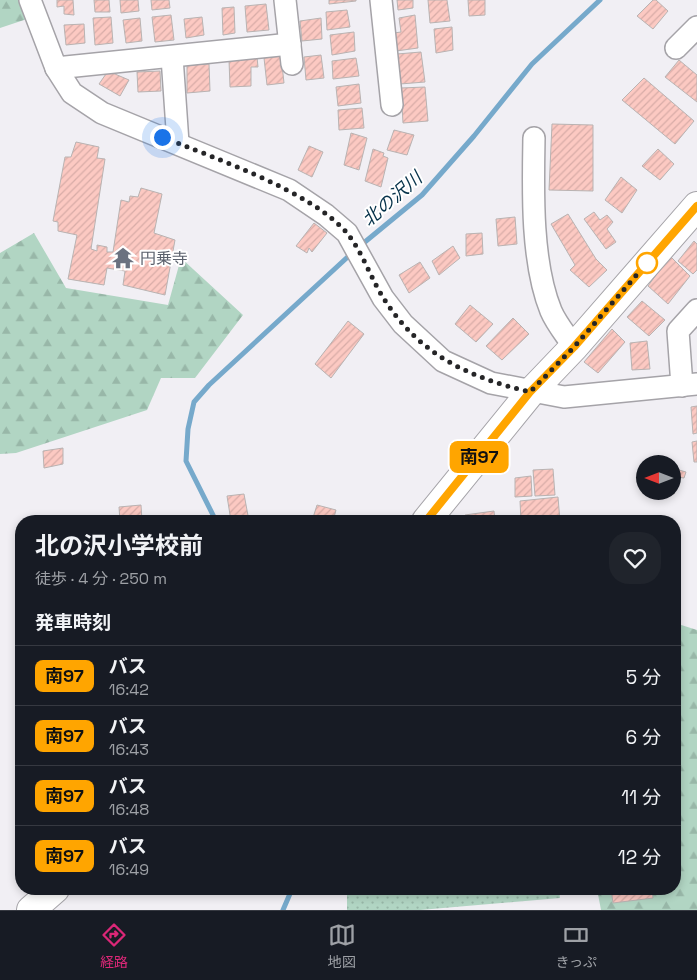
<!DOCTYPE html>
<html lang="ja">
<head>
<meta charset="utf-8">
<style>
  :root { --surface:#171b24; --page:#20242c; --text:#f1f3f6; --muted:#9ea1a6; --line:#363941; --accent:#db2777 }
  body { margin:0; font-family:"Space Grotesk","Noto Sans JP",sans-serif; background:var(--page); color:var(--text); height:100vh; display:flex; flex-direction:column; font-size:19px; white-space:nowrap }
  * { box-sizing:border-box; margin:0 }
  p { font-size:16px; color:var(--muted) }
  .icon { flex:none; width:28px; height:28px; fill:none; stroke:currentColor; stroke-width:2; stroke-linecap:round; stroke-linejoin:round }
  .map { position:relative; flex:1; overflow:hidden }
  .drawer { position:absolute; left:15px; top:515px; width:666px; height:380px; display:flex; flex-direction:column; background:var(--surface); border-radius:20px; box-shadow:0 2px 8px #0003 }
  .drawer>* { flex:none }
  .badge { padding:0 10px; border-radius:8px; font-size:18px; line-height:32px }
  .needle { width:32px; rotate:270deg }
  .tools { position:absolute; left:636px; top:455px; display:grid; gap:10px }
  .tools a { display:grid; place-items:center; width:45px; height:45px; border-radius:50%; background:var(--surface); box-shadow:0 2px 8px #0003; font-size:25px }
  .you { position:absolute; width:25px; height:25px; margin:-12px; border:4px solid #fff; border-radius:50%; background:#1a73e8; box-shadow:0 0 0 8px #1a73e833 }
  .map>.badge { position:absolute; translate:-50% -50%; box-shadow:0 0 0 2px #fff }
  h2 { padding:0 20px; font-size:19px; line-height:45px }
  .round { display:grid; place-items:center; flex:none; width:52px; height:52px; border-radius:20px; background:var(--page) }
  .headline { display:flex; align-items:center; justify-content:space-between; height:85px; padding:0 20px }
  h1 { font-size:24px; font-weight:700; line-height:38px }
  ul { padding:0; list-style:none }
  li { display:flex; align-items:center; gap:15px; height:60px; padding:0 20px; border-top:1px solid var(--line) }
  li div { flex:1 }
  li b { display:block; font-size:19px }
  li em { font-style:normal }
  li .badge { min-width:55px; font-weight:700; text-align:center }
  .menu { display:flex; justify-content:space-around; align-items:center; height:70px; border-top:1px solid var(--line); background:var(--surface); font-size:14px; color:var(--muted) }
  .menu a { display:grid; justify-items:center; gap:2px }
  .menu .active { color:var(--accent) }
  .map>svg:first-child { display:block }
  .grass { fill:url(#grass-dots) }
  .forest { fill:url(#forest-firs) }
  .lines { fill:none; stroke-linecap:round; stroke-linejoin:round }
  .stream { stroke:#76a9cb; stroke-width:5 }
  .building { fill:url(#building-hatch); stroke:#b9b3b2 }
  .minor-casing { stroke:#a5a3a8; stroke-width:24 }
  .major-casing { stroke:#a5a3a8; stroke-width:30 }
  .minor { stroke:#fff; stroke-width:21 }
  .major { stroke:#fff; stroke-width:28 }
  .line-casing { stroke:#fff; stroke-width:11 }
  .line { stroke:#ffa500; stroke-width:8 }
  .walk { stroke:#252527; stroke-width:5; stroke-dasharray:0 9 }
  .stop-dot { fill:#fff; stroke:#ffa500; stroke-width:2.5 }
  .labels { text-anchor:middle; stroke-width:4; stroke-linejoin:round; paint-order:stroke }
  .worship-label { font-size:16px; fill:#5b616d; stroke:#fff; text-anchor:start }
  .water-label { font-size:18px; font-style:italic; fill:#06324a; stroke:#fff }
</style>
</head>
<body>
<div class="map">
<svg width="697" height="910" viewBox="0 0 697 910">
  <defs>
    <pattern id="grass-dots" width="8" height="8" patternUnits="userSpaceOnUse" patternTransform="scale(1.25)"><rect width="8" height="8" fill="#b1d5c3"/><path d="M2 2h.1M6 6h.1" fill="none" stroke="#98b7a8" stroke-width="1.8" stroke-linecap="round"/></pattern>
    <pattern id="forest-firs" width="22" height="20" patternUnits="userSpaceOnUse" patternTransform="scale(1.25)"><rect width="22" height="20" fill="#b1d5c3"/><path d="M5 1l3.5 6h-7zM16 11l3.5 6h-7z" fill="#98b7a8"/></pattern>
    <pattern id="building-hatch" width="6" height="6" patternUnits="userSpaceOnUse" patternTransform="scale(1.25)"><rect width="6" height="6" fill="#fcc9c2"/><path d="M-1 1l2-2M0 6l6-6M5 7l2-2" fill="none" stroke="#d8aca7"/></pattern>
  </defs>
  <rect width="100%" height="100%" fill="#f1eff4"/>
  <path class="grass" d="M347,889h212l1,9 -140,12h-73z"/>
  <g class="forest">
    <path d="M0,0h20l7,19 -27,9z"/>
    <path d="M34,233l32,55 102,17 13,-47 62,57 -48,63h-34l-14,32 -131,43 -16,1v-201z"/>
    <path d="M675,623l22,7v280h-96l-4,-21h78z"/>
  </g>
  <g class="lines">
    <g class="stream">
      <path d="M360,246l62,-51 52,-59 58,-72 68,-64"/>
      <path d="M216,521l-30,-60 2,-32 6,-27 15,-17 143,-132"/>
      <path d="M283,910l9,-21"/>
    </g>
  </g>
  <g class="building">
    <path d="M57,0h16l1,15 -10,-1v-8l-7,1z"/>
    <path d="M94,0h15l1,12h-15z"/>
    <path d="M120,0h18l1,11 -18,2z"/>
    <path d="M151,0h18l1,8 -18,2z"/>
    <path d="M329,0h27v1l-27,3z"/>
    <path d="M397,0h16v8l-15,2z"/>
    <path d="M428,0h19l3,21 -20,2z"/>
    <path d="M468,0h17v15l-16,1z"/>
    <path d="M653,0h3l12,11 -15,18 -16,-13z"/>
    <path d="M266,4l3,26 -22,2 -2,-26z"/>
    <path d="M234,7l1,26 -12,2 -1,-27z"/>
    <path d="M347,10l3,17 -23,3 -1,-18z"/>
    <path d="M171,15l3,25 -19,2 -3,-25z"/>
    <path d="M415,15l3,33 -22,3 -2,-18 7,-1 -2,-14z"/>
    <path d="M111,17l2,26 -18,2 -2,-27z"/>
    <path d="M202,17l2,18 -18,3 -2,-19z"/>
    <path d="M140,18l2,23 -16,2 -3,-23z"/>
    <path d="M321,18l1,21 -20,2 -2,-20z"/>
    <path d="M84,24l1,19 -19,2 -2,-20z"/>
    <path d="M452,27l1,23 -17,3 -2,-24z"/>
    <path d="M354,32l1,19 -23,4 -2,-20z"/>
    <path d="M421,52l4,30 -25,2 -3,-30z"/>
    <path d="M321,55l3,23 -18,2 -2,-23z"/>
    <path d="M281,56l3,27 -17,2 -3,-27z"/>
    <path d="M257,57l1,10h-7v19l-21,1 -1,-27z"/>
    <path d="M356,58l3,18 -26,3 -1,-18z"/>
    <path d="M679,60l18,15v27l-32,-25z"/>
    <path d="M209,64l1,27 -23,2v-28z"/>
    <path d="M108,71l21,9 -9,16 -21,-12z"/>
    <path d="M160,71l1,20 -23,1 -1,-20z"/>
    <path d="M644,78l50,43 -19,23 -53,-44z"/>
    <path d="M359,84l2,19 -23,3 -2,-19z"/>
    <path d="M425,87l3,34 -25,2 -2,-35z"/>
    <path d="M362,108l2,20 -25,2 -1,-20z"/>
    <path d="M552,124l41,1v66l-44,-1z"/>
    <path d="M394,130l20,5 -7,20 -20,-5z"/>
    <path d="M351,133l16,5 -8,32 -15,-5z"/>
    <path d="M76,142l23,5 -2,11 8,1 -14,90 6,2v-6l10,2v5h6l8,-52 8,2 1,-6 8,1 3,-9 21,6 -8,39 21,7 -10,55 -42,-10 2,-14 -18,-3 -3,17 -36,-6 9,-44 -19,-4v-9l-5,-1 12,-64h6z"/>
    <path d="M309,146l14,6 -11,25 -14,-7z"/>
    <path d="M373,149l11,4 -1,3 5,2 -7,29 -16,-6z"/>
    <path d="M658,149l16,15 -14,16 -18,-14z"/>
    <path d="M621,177l16,13 -15,23 -17,-13z"/>
    <path d="M594,212l6,8 7,-5 6,7 -6,7 9,13 -10,7 -22,-30z"/>
    <path d="M568,214l28,45 11,11 -18,17 -19,-17 5,-5 -24,-41z"/>
    <path d="M515,217l2,27 -19,2 -2,-27z"/>
    <path d="M314,223l13,10 -15,19 -3,-4 -2,5 -11,-7z"/>
    <path d="M482,233l1,21 -17,2v-22z"/>
    <path d="M694,241l3,3v26l-4,4 -15,-13z"/>
    <path d="M453,246l7,12 -21,17 -7,-14z"/>
    <path d="M670,256l20,20 -22,28 -20,-18z"/>
    <path d="M420,262l10,16 -21,15 -10,-18z"/>
    <path d="M642,301l23,19 -16,16 -22,-19z"/>
    <path d="M470,305l23,19 -17,18 -21,-18z"/>
    <path d="M513,318l16,16 -27,26 -16,-14z"/>
    <path d="M348,321l16,13 -33,44 -16,-14z"/>
    <path d="M612,329l13,13 -27,31 -14,-11z"/>
    <path d="M647,341l3,28 -18,1 -2,-27z"/>
    <path d="M697,406v27l-4,1 -2,-27z"/>
    <path d="M697,441v21h-3l-2,-20z"/>
    <path d="M63,448v16l-19,4 -1,-17z"/>
    <path d="M672,468l14,4 -2,6 -7,-1 -3,17 -7,-1 5,-2z"/>
    <path d="M553,469l2,26 -20,1 -2,-26z"/>
    <path d="M531,476l1,20 -17,1v-19z"/>
    <path d="M244,494l5,27h-18l-4,-25z"/>
    <path d="M558,497l2,24h-39l-1,-20z"/>
    <path d="M141,505l1,16h-22l-1,-14z"/>
    <path d="M317,505l19,5 -3,11h-21z"/>
    <path d="M494,511l1,10h-34l4,-6z"/>
    <path d="M16,596h5v26h-3z"/>
    <path d="M611,889h41l1,9 -40,5z"/>
  </g>
  <g class="lines">
    <g class="minor-casing">
      <g id="minor">
        <path d="M30,0l26,68 16,25 30,20 187,77 37,25 21,18 36,65 20,26 40,37 48,22 73,14 133,-13"/>
        <path d="M285,0l7,64"/>
        <path d="M381,0l11,105"/>
        <path d="M676,48l21,-21"/>
        <path d="M172,57l6,86"/>
        <path d="M56,68l234,-24"/>
        <path d="M534,138c-1,52 -3,124 17,173 5,12 15,24 23,36"/>
        <path d="M682,386l-4,-55 19,-21"/>
      </g>
    </g>
    <g class="major-casing">
      <g id="major">
        <path d="M426,521l105,-129 43,-45 123,-141"/>
        <path d="M31,910l24,-21"/>
      </g>
    </g>
    <use href="#minor" class="minor"/>
    <use href="#major" class="major"/>
  </g>
  <g class="lines">
    <g class="line-casing">
      <path id="line" d="M426,521l104,-129 44,-45 123,-141"/>
    </g>
    <use href="#line" class="line"/>
    <path class="walk" d="M162,137c52,21 149,54 185,96 16,20 24,46 37,66 36,56 84,78 146,93l44,-45 73,-84"/>
  </g>
  <defs>
    <g id="temple-bare" transform="scale(1.725)"><path d="M0-6L5-2H3V0L6.5 2.5H4V6H1.5V3h-3V6H-4V2.5H-6.5L-3 0V-2H-5Z" fill="#6b7280" stroke="#fff" stroke-width="2.5" paint-order="stroke"/></g>
  </defs>
  <g fill-rule="evenodd">
    <use href="#temple-bare" x="123" y="258"/>
  </g>
  <circle class="stop-dot" cx="647" cy="263" r="10"/>
  <g class="labels">
    <g class="worship-label">
      <text x="140" y="264">円乗寺</text>
    </g>
    <g class="water-label">
      <text transform="translate(392 199) rotate(-41)" y="6">北の沢川</text>
    </g>
  </g>
</svg>
<div class="tools">
<a><svg class="needle" viewBox="-14 -14 28 28"><path d="M0-13l5 13h-10z" fill="#e53935"/><path d="M0 13l5-13h-10z" fill="#9ea1a6"/></svg></a>
</div>
<div class="you" style="left:162px;top:137px"></div>
<b class="badge" style="left:479px;top:457px;background:#ffa500;color:#111">南97</b>
<section class="drawer">
<div class="headline"><div><h1>北の沢小学校前</h1><p>徒歩 · 4 分 · 250 m</p></div><a class="round"><svg class="icon" aria-label="heart" viewBox="0 0 24 24"><path d="M12 20l-8-8c-3-5 5-10 8-4 3-6 11-1 8 4z"/></svg></a></div>
<h2>発車時刻</h2>
<ul>
<li><span class="badge" style="background:#ffa500;color:#111">南97</span><div><b>バス</b><p>16:42</p></div><em>5 分</em></li>
<li><span class="badge" style="background:#ffa500;color:#111">南97</span><div><b>バス</b><p>16:43</p></div><em>6 分</em></li>
<li><span class="badge" style="background:#ffa500;color:#111">南97</span><div><b>バス</b><p>16:48</p></div><em>11 分</em></li>
<li><span class="badge" style="background:#ffa500;color:#111">南97</span><div><b>バス</b><p>16:49</p></div><em>12 分</em></li>
</ul>
</section>
</div>
<nav class="menu">
<a class="active"><svg class="icon" aria-label="directions" viewBox="0 0 24 24"><path d="M12 3l9 9-9 9-9-9zM9 14v-3h6M13 9l2 2-2 2"/></svg>経路</a>
<a><svg class="icon" aria-label="map" viewBox="0 0 24 24"><path d="M3 6l6-2 6 2 6-2v14l-6 2-6-2-6 2zM9 4v14M15 6v14"/></svg>地図</a>
<a><svg class="icon" aria-label="tickets" viewBox="0 0 24 24"><path d="M3 7h18v10H3zM15 7v10"/></svg>きっぷ</a>
</nav>
</body>
</html>
